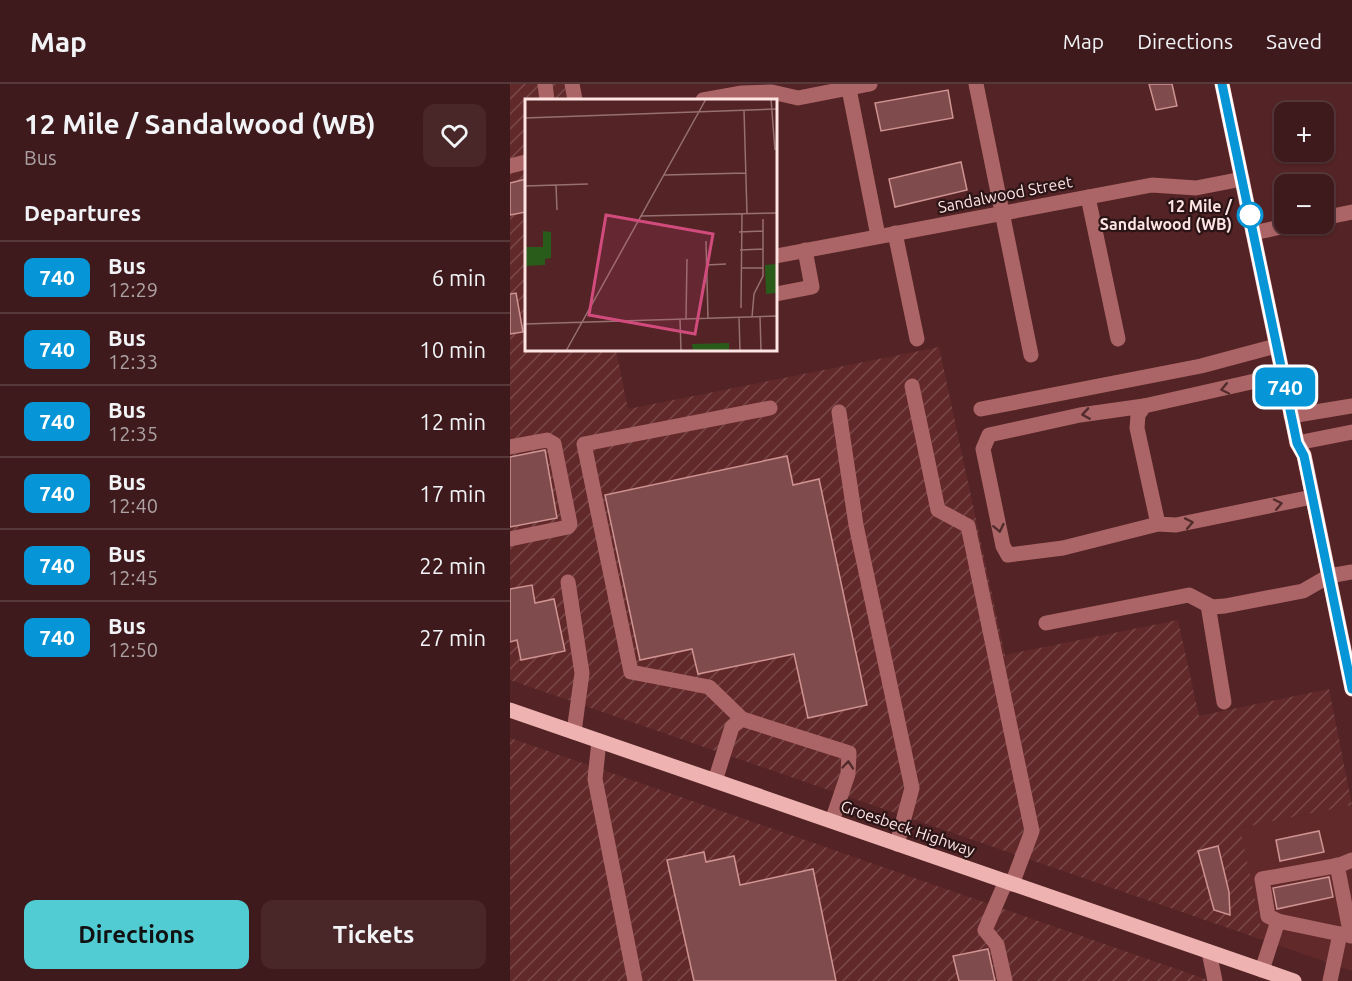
<!DOCTYPE html>
<html lang="en">
<head>
<meta charset="utf-8">
<style>
  :root { --surface:#3e1a1c; --page:#492729; --text:#f1f3f6; --muted:#ada1a3; --line:#57383b; --accent:#51ccd2 }
  body { margin:0; font-family:Ubuntu,sans-serif; background:var(--page); color:var(--text); height:100vh; display:flex; flex-direction:column; font-size:22px; white-space:nowrap }
  * { box-sizing:border-box; margin:0 }
  p { font-size:20px; color:var(--muted) }
  .icon { flex:none; width:33px; height:33px; fill:none; stroke:currentColor; stroke-width:2; stroke-linecap:round; stroke-linejoin:round }
  .map { position:relative; flex:1; overflow:hidden }
  .details { display:flex; flex-direction:column; background:var(--surface); width:510px }
  .details>* { flex:none }
  .badge { padding:0 12px; border-radius:9px; font-size:21px; line-height:39px }
  .buttons { position:absolute; left:764px; top:18px; display:grid; gap:12px }
  .buttons a { display:grid; place-items:center; width:60px; height:60px; border-radius:12px; background:var(--surface); box-shadow:0 2px 4px #0004,0 0 0 2px var(--line); font-size:30px }
  .map>.badge { position:absolute; translate:-50% -50%; box-shadow:0 0 0 3px #fff }
  h2 { padding:0 24px; font-size:22px; line-height:54px }
  .round { display:grid; place-items:center; flex:none; width:63px; height:63px; border-radius:12px; background:var(--page) }
  .head { display:flex; align-items:center; justify-content:space-between; height:102px; padding:0 24px }
  h1 { font-size:28px; font-weight:700; line-height:45px }
  .action { display:flex; gap:12px; margin-top:auto; padding:12px 24px }
  .action a { flex:1; height:69px; border-radius:12px; background:var(--accent); color:#111; font-size:24px; font-weight:700; line-height:69px; text-align:center }
  .action a+a { background:var(--page); color:var(--text) }
  ul { padding:0; list-style:none }
  li { display:flex; align-items:center; gap:18px; height:72px; padding:0 24px; border-top:2px solid var(--line) }
  li div { flex:1 }
  li b { display:block; font-size:22px }
  li em { font-style:normal }
  li .badge { min-width:66px; font-weight:700; text-align:center }
  header { display:flex; align-items:center; gap:36px; box-sizing:border-box; height:84px; padding:0 30px; background:var(--surface); border-bottom:2px solid var(--line) }
  header strong { font-size:28px }
  nav { display:flex; gap:33px; margin-inline-start:auto; font-size:21px }
  main { display:flex; flex:1; min-height:0 }
  .map>svg:first-child { display:block }
  .built { fill:#62292b }
  .industrial { fill:url(#industrial-furrows) }
  .building { fill:#804b4c; stroke:#cf9392; stroke-width:1.5 }
  .lines { fill:none; stroke-linecap:round; stroke-linejoin:round }
  .minor { stroke:#ac6566; stroke-width:15 }
  .major { stroke:#eeb2b1; stroke-width:15 }
  .oneway { stroke:#522c2d }
  .line-casing { stroke:#fff; stroke-width:14 }
  .line { stroke:#0696d7; stroke-width:9 }
  .stop-dot { fill:#fff; stroke:#0696d7; stroke-width:3 }
  .labels { text-anchor:middle; stroke-width:4.5; stroke-linejoin:round; paint-order:stroke }
  .street-label { font-size:16px; fill:#fee4e3; stroke:#2b1415 }
  .stop-label { font-size:16px; font-weight:bold; fill:#fee4e3; stroke:#2b1415; text-anchor:end }
  .inset-road { fill:none; stroke:#977071; stroke-width:1.5 }
  .view { fill:#d14b7d; fill-opacity:0.15; stroke:#d14b7d; stroke-width:3 }
  .inset-edge { fill:none; stroke:#fee4e3; stroke-width:3 }
</style>
</head>
<body>
<header>
<strong>Map</strong>
<nav><a>Map</a><a>Directions</a><a>Saved</a></nav>
</header>
<main>
<section class="details">
<div class="head"><div><h1>12 Mile / Sandalwood (WB)</h1><p>Bus</p></div><a class="round"><svg class="icon" aria-label="heart" viewBox="0 0 24 24"><path d="M12 20l-8-8c-3-5 5-10 8-4 3-6 11-1 8 4z"/></svg></a></div>
<h2>Departures</h2>
<ul>
<li><span class="badge" style="background:#0696d7;color:#fff">740</span><div><b>Bus</b><p>12:29</p></div><em>6 min</em></li>
<li><span class="badge" style="background:#0696d7;color:#fff">740</span><div><b>Bus</b><p>12:33</p></div><em>10 min</em></li>
<li><span class="badge" style="background:#0696d7;color:#fff">740</span><div><b>Bus</b><p>12:35</p></div><em>12 min</em></li>
<li><span class="badge" style="background:#0696d7;color:#fff">740</span><div><b>Bus</b><p>12:40</p></div><em>17 min</em></li>
<li><span class="badge" style="background:#0696d7;color:#fff">740</span><div><b>Bus</b><p>12:45</p></div><em>22 min</em></li>
<li><span class="badge" style="background:#0696d7;color:#fff">740</span><div><b>Bus</b><p>12:50</p></div><em>27 min</em></li>
</ul>
<div class="action"><a>Directions</a><a>Tickets</a></div>
</section>
<div class="map">
<svg width="842" height="897" viewBox="0 0 842 897">
  <defs>
    <pattern id="industrial-furrows" width="10" height="10" patternUnits="userSpaceOnUse" patternTransform="scale(1.5)"><rect width="10" height="10" fill="#62292b"/><path d="M-1 1l2-2M0 10L10 0M9 11l2-2" fill="none" stroke="#7a484a"/></pattern>
  </defs>
  <rect width="100%" height="100%" fill="#532325"/>
  <path class="built" d="M842,721v166l-92,-32v-16l-21,-95z"/>
  <g class="industrial">
    <path d="M0,0h54l3,16h-41v250h90l12,59 311,-62 66,308 173,-35 21,96 130,-27 23,116 -112,23 20,95v16l-750,-259z"/>
    <path d="M0,654l255,88 446,155h-701z"/>
  </g>
  <g class="building">
    <path d="M639,0h23l5,22 -21,4z"/>
    <path d="M438,6l5,28 -72,13 -6,-28z"/>
    <path d="M451,78l6,28 -72,17 -6,-28z"/>
    <path d="M16,95v33l-16,3v-32z"/>
    <path d="M6,209l7,39 -13,2v-40z"/>
    <path d="M35,366l12,68 -47,9v-70z"/>
    <path d="M277,372l6,29 26,-6 48,226 -59,13 -14,-64 -96,20 -6,-25 -52,11 -35,-165z"/>
    <path d="M22,501l3,18 19,-4 11,52 -44,9 -4,-20 -7,2v-53z"/>
    <path d="M809,747l5,21 -44,9 -4,-21z"/>
    <path d="M708,762l11,46 1,23 -16,-5 -16,-59z"/>
    <path d="M194,768l2,10 28,-6 6,29 73,-16 23,112h-142l-27,-121z"/>
    <path d="M819,793l4,20 -56,12 -4,-21z"/>
    <path d="M478,865l7,32h-36l-6,-25z"/>
  </g>
  <g class="lines">
    <g class="minor">
      <path d="M35,0l2,16"/>
      <path d="M62,0l3,16"/>
      <path d="M466,0l55,271"/>
      <path d="M339,5l29,147"/>
      <path d="M193,16l39,-7 30,-1 26,6 72,-14"/>
      <path d="M0,82l16,-4"/>
      <path d="M578,113l30,142"/>
      <path d="M813,134l29,-6"/>
      <path d="M385,149l22,106"/>
      <path d="M743,149l43,-9"/>
      <path d="M266,172l376,-71 44,3 46,-9"/>
      <path d="M266,210l36,-7 -7,-37"/>
      <path d="M772,291l-138,31 -6,9 -1,13 21,96 18,1 136,-28"/>
      <path d="M402,302l26,124 30,16 64,305 -20,53"/>
      <path d="M634,322l-64,9 -91,20 -6,14 20,97 5,9 55,-7 95,-24"/>
      <path d="M471,325l220,-43 75,-20"/>
      <path d="M329,328l17,113 56,263 -15,56"/>
      <path d="M781,332l61,-10"/>
      <path d="M787,359l55,-11"/>
      <path d="M0,363l37,-7 7,4 16,80 -2,3 -58,12"/>
      <path d="M58,498l14,91 -8,59"/>
      <path d="M698,521l16,97"/>
      <path d="M536,539l143,-28 23,12 13,-1 78,-15 26,-15 23,-4"/>
      <path d="M232,635l-33,-32 -78,-15 -47,-228 186,-36"/>
      <path d="M89,657l-4,38 40,202"/>
      <path d="M205,697l17,-54 10,-8 107,34 -1,21 -16,47"/>
      <path d="M827,781l14,71"/>
      <path d="M768,837l-10,-5 -6,-37 78,-14 12,-5"/>
      <path d="M699,868l6,29"/>
      <path d="M752,886l16,-49 62,13"/>
      <path d="M495,897l-8,-36 -12,-15 21,-49"/>
      <path d="M820,897l10,-47 9,1"/>
    </g>
    <g class="major">
      <path d="M712,0l75,359 7,12 48,234"/>
      <path d="M0,626l784,271"/>
    </g>
  </g>
  <defs><path id="oneway-chevron" d="M-2-3.5L2.5 0L-2 3.5" fill="none" stroke-width="1.6" stroke-linecap="round" stroke-linejoin="round" transform="scale(1.5)"/></defs>
  <g class="oneway">
    <use href="#oneway-chevron" transform="translate(715 305) rotate(168)"/>
    <use href="#oneway-chevron" transform="translate(576 330) rotate(171)"/>
    <use href="#oneway-chevron" transform="translate(768 420) rotate(-12)"/>
    <use href="#oneway-chevron" transform="translate(679 439) rotate(-11)"/>
    <use href="#oneway-chevron" transform="translate(489 444) rotate(78)"/>
    <use href="#oneway-chevron" transform="translate(338 681) rotate(-85)"/>
  </g>
  <g class="lines">
    <g class="line-casing">
      <path id="line" d="M712,0l75,359 7,13 48,233"/>
    </g>
    <use href="#line" class="line"/>
  </g>
  <circle class="stop-dot" cx="740" cy="131" r="12"/>
  <g class="labels">
    <g class="street-label">
      <text transform="translate(495 110) rotate(-11)" y="6">Sandalwood Street</text>
      <text transform="translate(398 744) rotate(19)" y="6">Groesbeck Highway</text>
    </g>
    <g class="stop-label">
      <text x="722" y="128">12 Mile /<tspan x="722" dy="18">Sandalwood (WB)</tspan></text>
    </g>
  </g>
  <g transform="translate(15 15)">
    <rect width="252" height="252" fill="#532325"/>
    <path d="M18,132l8,1v26l-6,1v6l-20,1v-19h18zM252,165v29l-11,1 -1,-29zM204,244v8h-36l-1,-7z" fill="#295b1b"/>
    <path class="inset-road" d="M246,0l4,51M219,11l3,104M0,19l252,-9M139,76l82,-2M31,86l1,25M0,87l63,-2M116,117l136,-3M214,133l24,-1M181,142l2,77M215,151l23,-1M181,166l20,-1M216,169h22M216,209l1,-94M235,217l1,35M214,218l1,34M227,218l2,-23 9,-18v-57M155,220l1,32M161,220l1,-60M0,225l252,-8M41,252l140,-252"/>
    <path class="view" d="M81,116l107,19 -18,100 -106,-19z"/>
    <rect width="252" height="252" class="inset-edge"/>
  </g>
</svg>
<div class="buttons">
<a>+</a>
<a>−</a>
</div>
<b class="badge" style="left:775px;top:303px;background:#0696d7;color:#fff">740</b>
</div>
</main>
</body>
</html>
